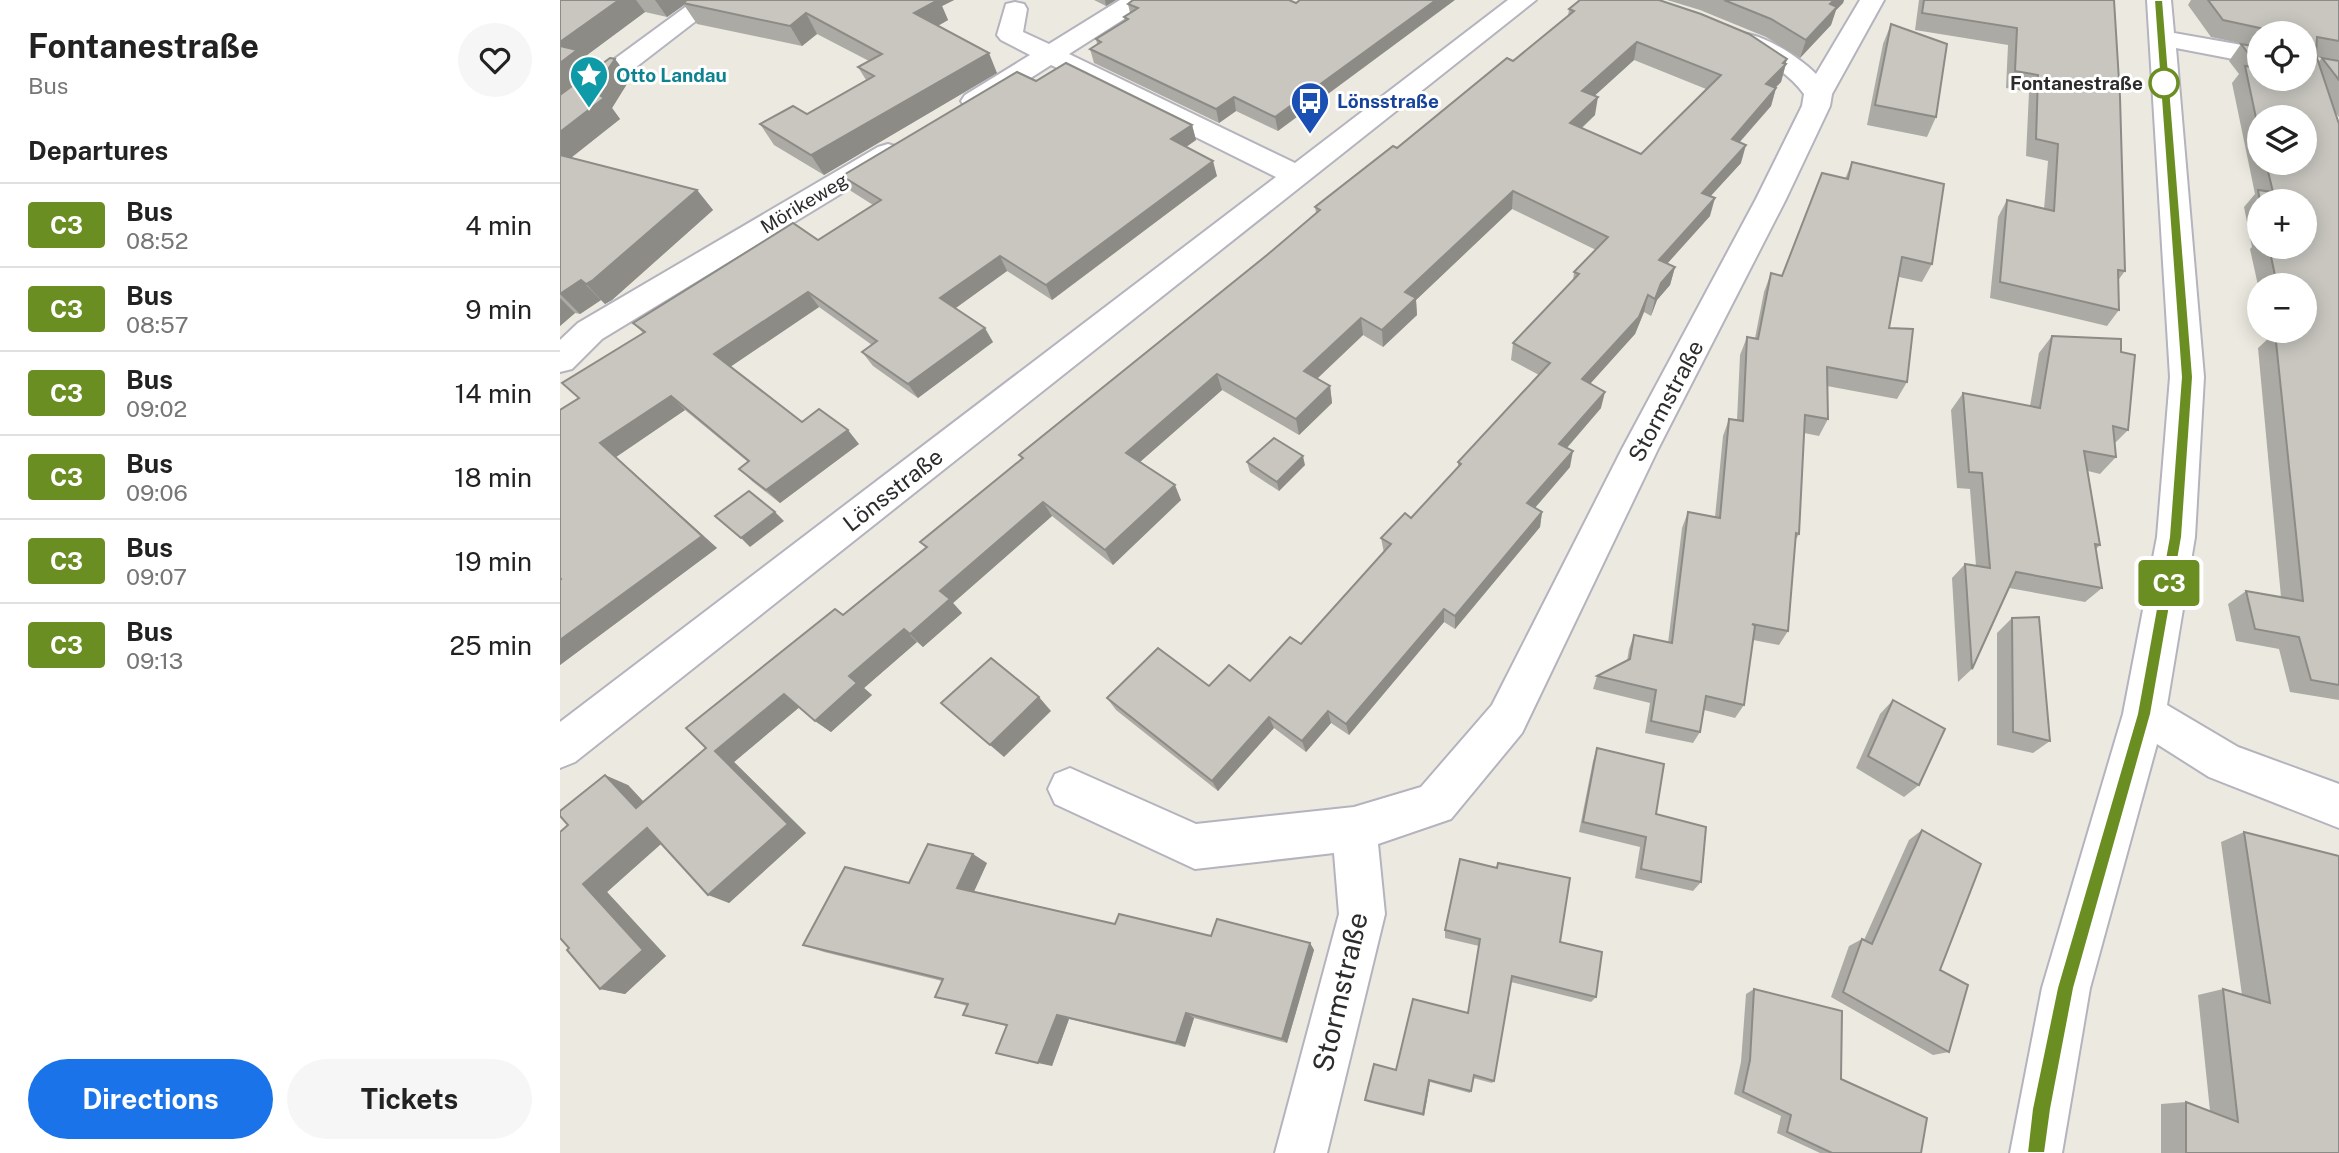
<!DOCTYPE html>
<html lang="en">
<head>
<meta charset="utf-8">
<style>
  :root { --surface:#fff; --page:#f6f6f6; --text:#222; --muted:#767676; --line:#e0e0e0; --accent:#1a73e8 }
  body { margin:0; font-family:"Public Sans",sans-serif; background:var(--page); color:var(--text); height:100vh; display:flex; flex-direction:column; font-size:26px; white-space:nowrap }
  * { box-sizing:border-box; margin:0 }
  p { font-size:23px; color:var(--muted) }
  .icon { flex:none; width:38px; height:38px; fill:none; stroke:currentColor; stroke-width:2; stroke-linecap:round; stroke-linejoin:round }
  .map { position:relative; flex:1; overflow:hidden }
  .sheet { display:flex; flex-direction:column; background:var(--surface); width:560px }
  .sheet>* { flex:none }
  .badge { padding:0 14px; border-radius:5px; font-size:24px; line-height:46px }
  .controls { position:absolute; left:1687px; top:21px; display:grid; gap:14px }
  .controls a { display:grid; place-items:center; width:70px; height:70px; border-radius:50%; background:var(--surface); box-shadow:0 4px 18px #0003; font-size:35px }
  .map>.badge { position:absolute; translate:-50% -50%; box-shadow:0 0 0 4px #fff }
  h2 { padding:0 28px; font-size:26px; line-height:63px }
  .round { display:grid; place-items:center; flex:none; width:74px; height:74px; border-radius:37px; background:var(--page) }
  .headline { display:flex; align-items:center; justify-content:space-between; height:119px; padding:0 28px }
  h1 { font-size:33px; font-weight:700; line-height:52px }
  .action { display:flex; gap:14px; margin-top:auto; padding:14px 28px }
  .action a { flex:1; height:80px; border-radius:42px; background:var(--accent); color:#fff; font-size:28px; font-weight:700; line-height:80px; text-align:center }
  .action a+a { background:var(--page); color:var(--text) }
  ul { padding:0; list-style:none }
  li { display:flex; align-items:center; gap:21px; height:84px; padding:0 28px; border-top:2px solid var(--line) }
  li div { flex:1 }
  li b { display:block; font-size:26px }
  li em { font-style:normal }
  li .badge { min-width:77px; font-weight:700; text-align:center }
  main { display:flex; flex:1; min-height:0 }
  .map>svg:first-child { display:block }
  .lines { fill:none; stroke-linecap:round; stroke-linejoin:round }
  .minor-casing { stroke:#b4b3be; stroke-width:4 }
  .minor { fill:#fff; fill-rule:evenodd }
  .wall { fill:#acaaa4; fill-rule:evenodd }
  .shaded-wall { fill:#8c8b86 }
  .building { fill:#c8c6bf; stroke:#8c8b86; stroke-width:2; fill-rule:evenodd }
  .line { fill:#6b8e23; stroke:#fff; stroke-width:2 }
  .stop-dot { fill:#fff; stroke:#6b8e23; stroke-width:3.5 }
  .labels { text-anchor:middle; stroke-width:6; stroke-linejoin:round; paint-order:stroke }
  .far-culture-label { font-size:19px; font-weight:bold; fill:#0d838f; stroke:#fff; text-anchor:start }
  .far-stop-label { font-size:19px; font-weight:bold; fill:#2c2c2c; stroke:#fff; text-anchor:end }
  .far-transit-label { font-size:19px; font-weight:bold; fill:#164399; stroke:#fff; text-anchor:start }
  .far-street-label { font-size:19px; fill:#2c2c2c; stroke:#fff }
  .street-label { font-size:23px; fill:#2c2c2c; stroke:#fff }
  .near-street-label { font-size:28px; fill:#2c2c2c; stroke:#fff }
</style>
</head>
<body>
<main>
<section class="sheet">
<div class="headline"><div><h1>Fontanestraße</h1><p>Bus</p></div><a class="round"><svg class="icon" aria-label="heart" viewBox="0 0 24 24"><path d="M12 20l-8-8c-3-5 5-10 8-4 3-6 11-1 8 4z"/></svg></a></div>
<h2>Departures</h2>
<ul>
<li><span class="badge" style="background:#6b8e23;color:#fff">C3</span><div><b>Bus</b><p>08:52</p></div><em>4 min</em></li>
<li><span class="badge" style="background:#6b8e23;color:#fff">C3</span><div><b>Bus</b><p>08:57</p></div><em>9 min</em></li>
<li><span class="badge" style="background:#6b8e23;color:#fff">C3</span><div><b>Bus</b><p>09:02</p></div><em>14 min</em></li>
<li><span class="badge" style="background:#6b8e23;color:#fff">C3</span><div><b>Bus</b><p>09:06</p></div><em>18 min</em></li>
<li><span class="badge" style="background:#6b8e23;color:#fff">C3</span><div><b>Bus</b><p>09:07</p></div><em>19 min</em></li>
<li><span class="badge" style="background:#6b8e23;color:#fff">C3</span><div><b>Bus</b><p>09:13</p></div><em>25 min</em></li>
</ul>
<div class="action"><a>Directions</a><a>Tickets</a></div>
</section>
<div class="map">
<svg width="1779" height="1153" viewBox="0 0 1779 1153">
  <rect width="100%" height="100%" fill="#eceae0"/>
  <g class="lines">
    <g class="minor-casing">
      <g id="minor">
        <path d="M135,0h28l-153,118 -10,2v-21z"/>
        <path d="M560,0h29l-3,5 -77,49 226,109 213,-163h28l-961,762 -15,6v-46l716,-545 -225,-112 -66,42 -10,2 -10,-2 -4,-6 4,-6 65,-40 -29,-15 -4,-5 9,-31 9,-2 9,2 3,5 -4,23 26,12z"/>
        <path d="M1300,0h24l-52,94 -2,12 -44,93 -128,250 -136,284 -71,86 -73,25 7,70 -58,239h-52l64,-239 -5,-61 -139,16 -140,-65 -7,-15 7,-15 15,-6 126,56 158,-17 67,-20 71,-82 130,-256 134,-250 46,-93 2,-12c-11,-15 -27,-27 -44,-36 -11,-5 -27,-9 -34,-19l4,-5c25,-7 69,23 86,40z"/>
        <path d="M1587,0h24l3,33 85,15v16l-83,-16 28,329 -9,160 -28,168 71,42 101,37v44l-130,-51 -52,-33 -67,244 -28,165h-52l32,-165 81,-274 34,-177 13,-160z"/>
        <path d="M328,144l10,3 4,6 -4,6 -296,180 -30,30 -12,3v-32l18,-17 300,-176z"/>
      </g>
    </g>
    <use href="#minor" class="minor"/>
  </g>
  <g class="wall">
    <path d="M0,0h394l-12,6 6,14 -10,6 59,47 -173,102 -50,-30 -14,-21 47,-10 59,-34 -8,-13 11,-6 -52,-27 -15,12 -105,-22 -13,-19 -17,12 -22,-5 -62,46 10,12 22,-11 15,20 -18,29 8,11 -49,39 126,32 16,20 -101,90 -7,4 -4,-4 -21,14 -5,-1 -15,13z"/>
    <path d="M534,0h22l-10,6z"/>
    <path d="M729,0l-11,131 -42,-20 -17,12 -125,-60 -4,-14 7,-5 -1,-5 29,-18 -1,-4 6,-4 -2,-9z"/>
    <path d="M1107,0h177l-1,3 -7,7 -5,15 -31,33 -34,-21 -66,-27z"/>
    <path d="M1359,0h195l11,271 -6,8v31l-12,16 -117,-28 8,-81 9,-17 37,9 4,-48 -22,-5 3,-64 -23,-4 2,-43 -93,-15z"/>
    <path d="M1631,0h148v61l-23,-4 2,5 4,-4 17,3v56l-5,-6 5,13v576l-49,-8 -11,-43 -43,-8 -8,-37 18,-13 35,6 -23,-249 12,-11 -2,-6h37v-46h-46v5l-9,-41 2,-2 -8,-40 11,-13 -23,-111 7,-9 -10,-13 12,-17h3l-33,-7 -23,-32zM1699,33h46l-46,46zM1699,117l46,46h-46zM1699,201h46v46h-46z"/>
    <path d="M1009,9l217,55 -5,18 -6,6h1l-5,18 -31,36 1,21 -31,33v20l-43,48 8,3 -5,18 -13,15 -6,16 -7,-4 -9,22 -45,50 11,24 -34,40 3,19 -35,41 7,4 -2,15 -85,102 -11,-7 -95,113 -18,-12 -25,29 -32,-24 -56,63 -102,-81 -9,-12 143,-17 51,-37 83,-91 -3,-15 30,-20 47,-51v-5l81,-87 -28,-15 2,-17 60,-62 1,-9 22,-22 -84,-41 -96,91 1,15 -34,32 -20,-12 -46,44 13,7 2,17 -33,32 -77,-45 -82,72 41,38 -68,65 -61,-49 -99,87 9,10 -39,34 -6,-5 -53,46 8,7 -41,37 -16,-11 -16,-14 -65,55 72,71 -77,70 -68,-60 -54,49 59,64 -41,38 -25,-5 -31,-41 59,-163 15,17 63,-54 137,-133 83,-67 -6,-6 102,-83 -3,-4 248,-200 49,-42 -1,-6 82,-59 116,-87 55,-45zM1074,60l72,29 -65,65 -59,-26 13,-13 -1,-19z"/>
    <path d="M1331,24l45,93 -9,20 -60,-12 16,-81z"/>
    <path d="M476,81l156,44 4,15 -10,7 31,29 -165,124 -45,-29 -52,37 38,34 -75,56 -45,-32 -11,-14 10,-7 -53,-38 -89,60 72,55 57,22 -79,59 -27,-21 -14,-13 9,-7 -63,-52 -69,47 101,91 -157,117v-85l1,-1 18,-181 64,-65 -10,-10 185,-83 55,-35 -22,-14 -9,-15z"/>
    <path d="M1292,162l80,102 -10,18 -23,-5 -10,51 18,54 -10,17 -70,-13 1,33 -9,17 -15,-3 -5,101 -4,7 -7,90 -9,14 -26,-5 -9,65 -9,13 -31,-8 -4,22 -7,11 -48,-10 5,-30 -57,-14 4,-13 30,-15 2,-12 5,-14 34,8 14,-115 6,-16 27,5 8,-81 6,-17 8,1 3,-65 7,-18 8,1 9,-46 7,-19 11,3 63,-97z"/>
    <path d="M1492,336l69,16 7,78 -14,14 2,13 -16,17 -12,-3 12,74 -4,4 6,39 -17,14 -76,-14 -37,81 -14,13 -6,-104 13,-14 11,2 -6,-77 -13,-1 -6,-78 12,-17 67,13 9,-53z"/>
    <path d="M687,462l58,3 -26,26 -29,-19z"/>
    <path d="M1452,618l38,123 -17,12 -36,-8v-112z"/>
    <path d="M1333,700l26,85 -15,12 -48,-29 24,-54z"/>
    <path d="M1037,748l59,66 45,68 -8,9 -58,-13 5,-31 -61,-15 14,-71z"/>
    <path d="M1362,830l18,140 9,82 -16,3 -102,-58 18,-51 13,-7 2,1 45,-100z"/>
    <path d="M1684,832l95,321h-178v-49l25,-2 24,9 -12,-116 25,-6 19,6 -21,-153z"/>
    <path d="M427,863l-13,28 141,33 96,12 99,7 4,7 -27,93 -93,-25 -9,29 -116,-28 -17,47 -46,-40 -43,-11 4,-9 -32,-9 7,-16 -118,-29 -21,-7 106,-62z"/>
    <path d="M885,930l115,12 36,55 -5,5 -80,-20 -17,99 -2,2 -19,-5 -3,15 -40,-11 -6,34 -56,-14 -3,-2 31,-30 72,-57 11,-67 -34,-8z"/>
    <path d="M1194,989l87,90 80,74h-101l-43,-20 4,-17 -47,-22 7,-32 5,-68z"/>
  </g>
  <g class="shaded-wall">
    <path d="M59,0h17l9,12 -62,46 11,13 -34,25v-54z"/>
    <path d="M95,0h36l-8,3 1,2 -17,12z"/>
    <path d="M367,0h27l-12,6 6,14 -25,14 -9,-21z"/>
    <path d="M545,0h11l-10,6z"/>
    <path d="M876,0h19l-177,131 -3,-14z"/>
    <path d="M1274,0h10l-1,3 -7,7 -5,15 -31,33 6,-18 24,-36z"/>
    <path d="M246,13l11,21 -15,12 -12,-20z"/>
    <path d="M1077,42l-3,18 -54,49 2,-18z"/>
    <path d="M429,53l8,20 -173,102 -13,-20z"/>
    <path d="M55,59l15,20 -18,29 8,11 -52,41 -8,5v-33l33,-41z"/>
    <path d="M1227,59l-6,23 -20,20 5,-18z"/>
    <path d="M1216,88l-5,18 -44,50 5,-17z"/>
    <path d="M674,97l2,14 -17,12 -3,-14z"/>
    <path d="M1038,97l-3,18 -27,25 2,-17z"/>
    <path d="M632,125l4,15 -20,14 -5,-15z"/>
    <path d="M1186,145l-5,18 -43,47 4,-17z"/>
    <path d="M653,161l4,15 -165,124 -6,-15z"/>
    <path d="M137,190l16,20 -101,90 -7,4 -19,-20z"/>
    <path d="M953,191l-1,18 -96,91 1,15 -34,32 -1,-17 23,-38z"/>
    <path d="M1155,198l-5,18 -55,61 4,-17z"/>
    <path d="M440,256l7,15 -58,42 -9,-15z"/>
    <path d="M1115,267l-5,18 -13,15 -6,16 4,-17 6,-16z"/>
    <path d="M21,280l20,20 -21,14 -20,-20z"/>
    <path d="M248,292l11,15 -92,62 -13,-15z"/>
    <path d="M1088,295l-4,17 -9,22 -56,62 3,-17z"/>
    <path d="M0,298l15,15 -15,13z"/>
    <path d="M801,318l2,17 -56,53 -3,-17z"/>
    <path d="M425,328l8,14 -75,56 -10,-14z"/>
    <path d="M657,374l5,16 -89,78 -7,-15z"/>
    <path d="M770,386l2,17 -33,32 -3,-16z"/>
    <path d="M1045,392l-4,16 -44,51 2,-15z"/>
    <path d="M111,396l14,14 -69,47 101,91 -157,117v-25l40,-197z"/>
    <path d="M288,430l11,14 -79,59 -14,-13z"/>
    <path d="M1013,451l-3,16 -44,51 1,-15z"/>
    <path d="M743,456l2,9 -26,26 -2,-9z"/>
    <path d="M615,485l6,15 -68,65 -8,-15z"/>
    <path d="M483,502l9,14 -99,87 9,10 -39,34 -13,-13 30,-43z"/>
    <path d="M215,512l9,9 -34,26 -9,-9z"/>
    <path d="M982,512l-2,15 -85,102v-13z"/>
    <path d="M884,609v13l-95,113 -3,-11z"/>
    <path d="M344,629l13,13 -53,46 8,7 -41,37 -16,-11 34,-45z"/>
    <path d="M224,694l17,12 -67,56 72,71 -77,70 -21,-8 7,-144z"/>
    <path d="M479,697l12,14 -47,46 -14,-12z"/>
    <path d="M768,711l3,12 -25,29 -4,-11z"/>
    <path d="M709,717l5,11 -56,63 -6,-10z"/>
    <path d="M45,775l23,10 30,32 -22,-9z"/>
    <path d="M87,828l22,9 -62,55 59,64 -41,38 -25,-5 -17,-105z"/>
    <path d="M413,854l14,9 -15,33 -15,-8z"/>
    <path d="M750,943l4,7 -27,93 -5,-4z"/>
    <path d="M626,1013l8,5 -9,29 -9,-4z"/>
    <path d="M497,1015l12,4 -17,47 -14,-3z"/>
    <path d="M869,1080l1,2 -6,34 -1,-2z"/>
  </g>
  <g class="building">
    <path d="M0,0h59l-59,42z"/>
    <path d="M127,0h251l-24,13 75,40 -178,102 -51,-31 33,-18 14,8 67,-38 -16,-9 24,-13 -76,-41 -16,13 -107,-23z"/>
    <path d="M573,0h156l7,3 4,-3h136l-161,117 -41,-20 -18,12 -126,-60 11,-7 -5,-3 32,-20 -4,-2 14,-9 -10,-4z"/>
    <path d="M1020,0h79l42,14 48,20 38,25 -4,4 3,1 -20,20 10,4 -44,51 14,6 -44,48 13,5 -56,62 16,7 -14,16 -6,16 -7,-4 -9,22 -57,62 23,13 -46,52 14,7 -46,52 15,9 -87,104 -11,-7 -98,115 -18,-13 -26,30 -33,-24 -57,64 -105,-83 51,-50 51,38 20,-21 21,16 40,-44 11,7 90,-100 -10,-6 24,-25 6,5 50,-54 -3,-2 92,-99 -37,-20 66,-69 -5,-2 34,-35 -95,-46 -108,101 11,6 -34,32 -21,-12 -57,53 26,15 -34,33 -79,-45 -91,79 49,32 -70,65 -62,-48 -103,89 10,8 -40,35 -6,-5 -55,47 8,7 -42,38 -31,-27 -69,57 73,73 -80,71 -61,-67 -64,56 60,66 -43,39 -33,-39 2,-2 -9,-10v-106l8,-7 -8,-9v-5l45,-36 31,33 70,-60 -20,-20 149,-119 8,6 84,-68 -7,-5 103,-84 -4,-3 26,-21 222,-179 53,-45 -5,-3 78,-61 4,2 110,-90 6,3 61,-50 -5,-2zM1077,42l84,33 -80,79 -71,-31 28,-26 -16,-6z"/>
    <path d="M1164,0h110l-4,4 7,3 -31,33 -35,-21z"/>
    <path d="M1364,0h190l6,97 5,174 -7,-1 1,40 -119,-28 7,-82 47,11 4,-67 -22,-5 2,-64 -23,-4 2,-43 -95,-15z"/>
    <path d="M1648,0h131v41l-22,-4 -1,18 23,69v561l-28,-5 -12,-43 -44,-8 -9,-38 57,10 -28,-269 14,3 -1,-4h17v-46h-28l-8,-38h36v-46h-45l-2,-11 15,2 -7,-29h39v-46h-46v15l-14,-66 14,2v11h46v-46h-31v-2l-51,-11z"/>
    <path d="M1331,24l56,20 -11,73 -61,-12z"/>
    <path d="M1681,44l18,3v20z"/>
    <path d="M0,46l17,4 -17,13z"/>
    <path d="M50,58l5,1 -22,32 11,7 -44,34v-37z"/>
    <path d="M1762,58l17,3v19z"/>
    <path d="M506,63l126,62 -21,14 42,22 -167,124 -46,-29 -60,42 45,30 -77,56 -46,-32 15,-11 -69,-49 -94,62 88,68 17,-13 29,21 -82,60 -27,-21 10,-8 -78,-65 -71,47 102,93 -142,104v-60l1,-1 -1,-1v-168l19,-12 -17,-15 83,-51 -12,-9 160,-100 25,17 63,-40 -39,-24 175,-104 19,9z"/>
    <path d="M0,155l137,35 -104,90 -7,4 -5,-4 -21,14z"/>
    <path d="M1292,162l92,22 -12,80 -30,-7 -13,71 24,1 -6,53 -80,-15 1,52 -23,-4 -6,119 -3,-1 -8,98 -36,-7 3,2 -11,79 -38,-9 -6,36 -49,-11 5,-31 -59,-14 33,-17 4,-24 38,8 16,-131 32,6 9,-99 14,2 4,-84 11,2 13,-66 11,3 40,-103 26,6z"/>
    <path d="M1492,336l69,3v13l14,3 -7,75 -15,-4 3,31 -32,-6 16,94 -5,-1 7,44 -86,-16 -44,97 -7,-105 25,4 -8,-95 -13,-1 -6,-79 77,15z"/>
    <path d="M714,438l29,18 -26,26 -30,-20z"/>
    <path d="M189,491l26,21 -34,26 -26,-22z"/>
    <path d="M1479,617l11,124 -37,-9 -1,-114z"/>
    <path d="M431,658l48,39 -49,48 -49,-42z"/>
    <path d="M1333,700l52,29 -26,56 -51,-29z"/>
    <path d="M1037,748l67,16 -8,50 50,13 -5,55 -60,-13 5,-32 -63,-15z"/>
    <path d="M1362,830l59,34 -41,106 28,15 -19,67 -106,-60 19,-53 10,5z"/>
    <path d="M1684,832l95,24v297h-153v-51l52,20 -15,-133 47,14z"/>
    <path d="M368,844l45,10 -16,34 158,36 4,-10 92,22 6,-17 93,24 -28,96 -96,-26 -10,30 -119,-28 -19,48 -42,-10 11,-28 -44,-10 5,-11 -33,-7 8,-18 -140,-34 42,-78 64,16z"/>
    <path d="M900,859l37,9 1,-5 72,15 -10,64 42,10 -6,45 -84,-21 -18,105 -20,-6 -3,16 -42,-11 -6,34 -58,-14 9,-36 22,6 17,-71 55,14 12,-74 -35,-9z"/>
    <path d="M1194,989l88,22 -1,68 86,39 -6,35h-89l-45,-21 4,-17 -48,-23 7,-32z"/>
  </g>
  <path class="line" d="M1594,0h9l30,377 -11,160 -31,177 -77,274 -23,121 -6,44h-18l5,-44 25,-121 80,-274 32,-177 12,-160z"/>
  <defs>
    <g id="sight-pin" transform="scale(2.0125)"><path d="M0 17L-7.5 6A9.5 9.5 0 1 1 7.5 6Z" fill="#0f9aa8" stroke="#fff"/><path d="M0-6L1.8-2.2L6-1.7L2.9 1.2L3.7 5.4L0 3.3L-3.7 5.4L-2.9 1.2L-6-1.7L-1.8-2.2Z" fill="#fff"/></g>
    <g id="bus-pin" transform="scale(2.0125)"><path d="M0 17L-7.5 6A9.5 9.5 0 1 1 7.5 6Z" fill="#1a4fb4" stroke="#fff"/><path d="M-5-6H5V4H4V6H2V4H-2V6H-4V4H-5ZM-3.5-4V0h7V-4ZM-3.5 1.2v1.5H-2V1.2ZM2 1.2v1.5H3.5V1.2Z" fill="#fff"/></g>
  </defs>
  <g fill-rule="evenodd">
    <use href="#sight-pin" x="29" y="75"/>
    <use href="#bus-pin" x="750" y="101"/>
  </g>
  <circle class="stop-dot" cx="1604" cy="83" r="14"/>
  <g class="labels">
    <g class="far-culture-label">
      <text x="56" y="82">Otto Landau</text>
    </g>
    <g class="far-stop-label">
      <text x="1583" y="90">Fontanestraße</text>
    </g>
    <g class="far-transit-label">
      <text x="777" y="108">Lönsstraße</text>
    </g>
    <g class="far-street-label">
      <text transform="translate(244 203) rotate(-31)" y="7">Mörikeweg</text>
    </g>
    <g class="street-label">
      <text transform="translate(1106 401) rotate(-62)" y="8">Stormstraße</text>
      <text transform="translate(333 490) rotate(-38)" y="8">Lönsstraße</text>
    </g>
    <g class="near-street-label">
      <text transform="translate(780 992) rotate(-77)" y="10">Stormstraße</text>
    </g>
  </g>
</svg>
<div class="controls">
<a><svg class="icon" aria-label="locate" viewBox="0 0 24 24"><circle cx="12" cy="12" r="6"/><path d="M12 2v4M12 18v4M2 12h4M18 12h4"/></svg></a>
<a><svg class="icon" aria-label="layers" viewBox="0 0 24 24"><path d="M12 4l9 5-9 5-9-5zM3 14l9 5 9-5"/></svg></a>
<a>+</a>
<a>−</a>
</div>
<b class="badge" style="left:1609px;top:583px;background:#6b8e23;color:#fff">C3</b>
</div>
</main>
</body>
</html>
